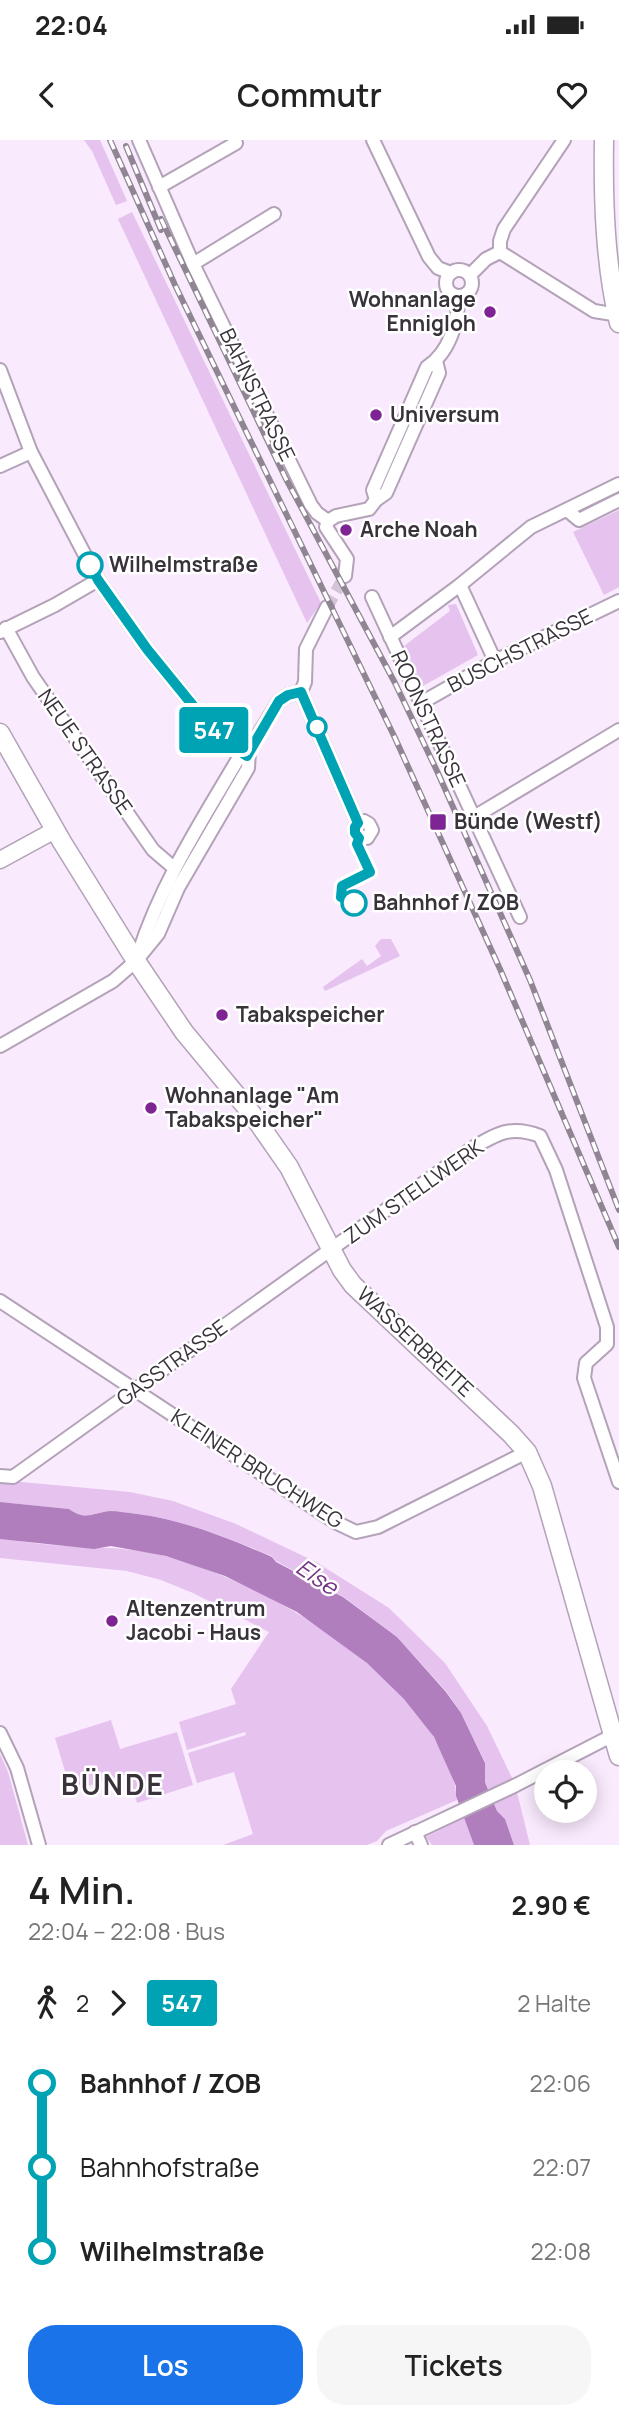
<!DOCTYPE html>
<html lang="de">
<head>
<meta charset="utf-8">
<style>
  :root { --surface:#fff; --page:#f6f6f6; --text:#222; --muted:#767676; --accent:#1a73e8 }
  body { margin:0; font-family:Manrope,sans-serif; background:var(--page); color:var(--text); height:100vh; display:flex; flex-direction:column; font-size:26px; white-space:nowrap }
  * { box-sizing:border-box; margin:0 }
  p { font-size:23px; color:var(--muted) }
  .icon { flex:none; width:38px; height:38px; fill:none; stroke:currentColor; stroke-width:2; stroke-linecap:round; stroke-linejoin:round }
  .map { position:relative; height:1705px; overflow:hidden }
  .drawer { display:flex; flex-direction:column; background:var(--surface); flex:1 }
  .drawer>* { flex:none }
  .badge { padding:0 14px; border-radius:5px; font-size:24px; line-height:46px }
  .fabs { position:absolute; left:534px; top:1620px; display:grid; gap:14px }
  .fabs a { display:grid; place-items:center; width:63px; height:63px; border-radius:50%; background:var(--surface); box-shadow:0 4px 18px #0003; font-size:35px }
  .map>.badge { position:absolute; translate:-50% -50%; box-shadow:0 0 0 4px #fff }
  .legs { display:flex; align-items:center; gap:10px; height:77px; padding:0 28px; font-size:23px }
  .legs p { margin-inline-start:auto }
  .overview { display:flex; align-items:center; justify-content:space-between; height:119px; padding:0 28px }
  h1 { font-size:38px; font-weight:600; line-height:52px }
  .cta { display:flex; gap:14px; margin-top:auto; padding:14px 28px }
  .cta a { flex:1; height:80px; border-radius:28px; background:var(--accent); color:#fff; font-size:28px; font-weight:600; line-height:80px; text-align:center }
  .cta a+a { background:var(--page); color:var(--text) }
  ul { padding:0 28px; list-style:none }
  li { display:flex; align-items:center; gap:24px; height:84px; font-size:26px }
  li i { display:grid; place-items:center; width:10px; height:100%; margin:0 9px; background:currentColor }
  li i::after { content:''; width:18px; height:18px; margin:-9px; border:5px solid; border-radius:50%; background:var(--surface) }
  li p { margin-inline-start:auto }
  li:first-child i { background:linear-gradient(#0000 50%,currentColor 0) }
  li:last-child i { background:linear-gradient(currentColor 50%,#0000 0) }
  .status { display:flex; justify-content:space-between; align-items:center; height:49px; padding:0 35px; background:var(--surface); direction:ltr }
  .status svg { height:19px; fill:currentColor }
  header { display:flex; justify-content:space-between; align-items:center; height:91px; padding:0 28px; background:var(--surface); font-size:32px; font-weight:600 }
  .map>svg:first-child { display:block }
  .green { fill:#e6c2ef }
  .water { fill:#b07ebd }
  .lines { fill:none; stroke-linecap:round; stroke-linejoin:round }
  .minor-tunnel { stroke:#d3c5d6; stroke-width:12; stroke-dasharray:12 6; stroke-linecap:butt }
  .minor-casing { stroke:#b3a2b8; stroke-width:16 }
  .tertiary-casing { stroke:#b3a2b8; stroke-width:19 }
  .secondary-casing { stroke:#b3a2b8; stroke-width:21 }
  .minor { stroke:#fff; stroke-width:12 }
  .tertiary { stroke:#fff; stroke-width:16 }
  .secondary { stroke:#fff; stroke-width:18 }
  .rail-casing { stroke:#908693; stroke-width:6 }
  .rail { stroke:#fff; stroke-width:3.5; stroke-dasharray:10; stroke-linecap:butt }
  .line-1-casing { stroke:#fff; stroke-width:16 }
  .line-1 { stroke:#00a3b4; stroke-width:10 }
  .poi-dot { fill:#7e2593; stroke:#fff; stroke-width:2.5 }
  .stop-1-dot { fill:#fff; stroke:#00a3b4; stroke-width:3.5 }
  .labels { text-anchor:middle; stroke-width:5; stroke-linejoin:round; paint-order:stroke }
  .poi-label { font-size:21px; font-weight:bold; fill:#39323b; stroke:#fff; text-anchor:start }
  .street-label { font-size:21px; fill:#39323b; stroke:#fff }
  .stop-label { font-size:21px; font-weight:bold; fill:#39323b; stroke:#fff; text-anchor:start }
  .water-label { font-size:23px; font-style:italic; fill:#753784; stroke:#fff }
  .district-label { font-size:28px; font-weight:bold; letter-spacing:2px; fill:#39323b; stroke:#fff }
</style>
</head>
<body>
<div class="status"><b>22:04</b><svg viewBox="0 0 49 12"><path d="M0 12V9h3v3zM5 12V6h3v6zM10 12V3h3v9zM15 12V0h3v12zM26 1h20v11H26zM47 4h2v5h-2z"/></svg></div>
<header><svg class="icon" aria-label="back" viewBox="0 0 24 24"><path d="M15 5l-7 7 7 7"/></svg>Commutr<svg class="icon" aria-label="heart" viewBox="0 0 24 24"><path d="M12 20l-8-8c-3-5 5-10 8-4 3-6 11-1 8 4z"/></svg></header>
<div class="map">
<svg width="619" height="1705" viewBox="0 0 619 1705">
  <rect width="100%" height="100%" fill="#f9eafd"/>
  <g class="green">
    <path d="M84,0h16l27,61 -11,4 -24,-54z"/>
    <path d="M132,72l189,391 -14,20 -189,-404z"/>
    <path d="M619,370v77l-15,8 -31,-63z"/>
    <path d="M456,464l22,51 -55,31 -19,-40 46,-35 -2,-6z"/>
    <path d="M381,799h10l9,17 -75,35 -2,-4 39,-28 5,7 14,-10 -6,-10z"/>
    <path d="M0,1340l130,12 43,9 63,23 80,38 73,46 56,55 42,63 28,58 15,61h-16l-9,-26 -8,-8 -12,-30v-19l-24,-49 -14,-21 -50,-55 -53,-40 -68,-36 -4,-5c-44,-18 -88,-36 -135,-42 -8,-1 -18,-3 -27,-3 -17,2 -24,10 -41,-2l-69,-7z"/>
    <path d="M0,1399c15,0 28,4 42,5 43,5 85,1 127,13 94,27 210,95 264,179 8,14 17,34 22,49 1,5 1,10 2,15l-71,31 -9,10 -10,4h-144l30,-11 -19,-62 -37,11 -9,-30 58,-18 -1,-3 -58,18 -8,-28 57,-18 -5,-15 38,-57 -76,-39 -32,-13 -34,-9 -127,-13z"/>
    <path d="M111,1580l9,29 57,-17 16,53 -56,18 -9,-29 -57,17 -16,-53z"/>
    <path d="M0,1614l8,18 20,73h-28z"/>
    <path d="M464,1678l10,27h-42l-6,-8z"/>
  </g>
  <path class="water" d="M0,1362l69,7c17,12 23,4 41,2 9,0 18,2 27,3 47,6 91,24 135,43l4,5 67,35 54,40 49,55 15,21 24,50v19l12,29 8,8 9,26h-40l-18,-49v-10l-22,-49 -30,-38 -37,-36 -70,-51 -72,-36 -59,-20 -55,-10 -17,3 -94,-10z"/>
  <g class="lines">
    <path class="minor-tunnel" d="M327,467l18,-31"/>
    <g class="minor-casing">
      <g id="minor">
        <path d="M139,0l54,124 118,241 6,8 11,8"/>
        <path d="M373,0l56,117 9,11 13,5"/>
        <path d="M159,47l77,-44"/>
        <path d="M500,112l94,59 25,4"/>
        <path d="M193,124l81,-50"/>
        <circle cx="459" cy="143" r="13"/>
        <path d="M470,135l16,-16 14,-7v-11l4,-12 60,-89"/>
        <path d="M0,230l31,82 67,128 49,69 61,75 13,15 26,17"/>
        <path d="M0,326l31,-14"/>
        <path d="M376,360l-3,-10 54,-123c22,-14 32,-46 31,-70"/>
        <path d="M567,370l12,10 40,-20"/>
        <path d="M328,381l8,-5 33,-7 7,-9 10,-7 53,-120 -3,-12"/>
        <path d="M328,381l-2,6 21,32 -2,17"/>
        <path d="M460,445l35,76"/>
        <path d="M372,457l148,320"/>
        <path d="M6,488l27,49 120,173 21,18"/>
        <path d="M0,492l55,-27 43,-25"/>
        <path d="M390,497l70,-52 71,-58 88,-43"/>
        <path d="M301,552l57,131 -3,4v6l4,5h8l5,-8 -3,-6 -5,-3 -6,2"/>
        <path d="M301,552l4,-10 1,-33 21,-42"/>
        <path d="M421,563l74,-42 124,-60"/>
        <path d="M474,677l145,-87"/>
        <path d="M139,812c23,-70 62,-130 99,-193l9,-3"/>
        <path d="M0,906l113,-65 23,-20 22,-27 20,-46 70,-120 1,-18 30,-49 9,-6 13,-3"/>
        <path d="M0,1161l335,221 21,10 22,-5 149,-75"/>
        <path d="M0,1336l13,1 458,-328c26,-16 40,-24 69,-13l16,34 51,157v17l-21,19 -2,15 35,104"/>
        <path d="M0,1593l17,35 22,77"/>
        <path d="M415,1692l6,13"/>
        <path d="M389,1705l127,-60 103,-53"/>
      </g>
    </g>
    <g class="tertiary-casing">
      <path id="tertiary" d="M0,720l55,-30"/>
    </g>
    <g class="secondary-casing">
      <g id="secondary">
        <path d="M604,0c-1,61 1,124 15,183"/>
        <path d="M0,593l62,109 74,119 48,71 68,82 37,53 53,103 11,15 158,149 16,18 15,34 77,270"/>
      </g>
    </g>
    <use href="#minor" class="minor"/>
    <use href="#tertiary" class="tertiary"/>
    <use href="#secondary" class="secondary"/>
    <g class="rail-casing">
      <g id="rail">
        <path d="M110,0l65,145 220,453 105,231 119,278"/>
        <path d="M126,6l35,84"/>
        <path d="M161,79l124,258 110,206 42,88 93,209 89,230"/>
      </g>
    </g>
    <use href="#rail" class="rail"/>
  </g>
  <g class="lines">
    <g class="line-1-casing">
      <path id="line-1" d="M90,425l8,15 49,69 61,75 13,15 26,17 32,-55 9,-6 13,-3 57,131 -3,4v6l4,5 -2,6 13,28 -28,14 -1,11 13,6"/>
    </g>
    <use href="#line-1" class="line-1"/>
  </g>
  <g class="poi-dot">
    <circle cx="490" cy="172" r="7"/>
    <circle cx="376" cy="275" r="7"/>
    <circle cx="346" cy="390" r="7"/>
    <rect x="429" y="673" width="18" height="18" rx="3.5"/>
    <circle cx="222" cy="875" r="7"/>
    <circle cx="151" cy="968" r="7"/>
    <circle cx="112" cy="1481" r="7"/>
  </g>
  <g class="stop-1-dot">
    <circle cx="90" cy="425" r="12"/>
    <circle cx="317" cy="587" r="9"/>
    <circle cx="354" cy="763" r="12"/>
  </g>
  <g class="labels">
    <g class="poi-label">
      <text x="476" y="167" text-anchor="end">Wohnanlage<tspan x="476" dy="24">Ennigloh</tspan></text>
      <text x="390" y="282">Universum</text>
      <text x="360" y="397">Arche Noah</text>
      <text x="454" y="689">Bünde (Westf)</text>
      <text x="236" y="882">Tabakspeicher</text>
      <text x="165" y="963">Wohnanlage "Am<tspan x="165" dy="24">Tabakspeicher"</tspan></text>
      <text x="126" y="1476">Altenzentrum<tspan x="126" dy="24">Jacobi - Haus</tspan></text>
    </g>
    <g class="street-label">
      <text transform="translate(257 255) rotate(64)" y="7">BAHNSTRASSE</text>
      <text transform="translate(520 511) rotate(-27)" y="7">BUSCHSTRASSE</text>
      <text transform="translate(428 579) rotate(65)" y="7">ROONSTRASSE</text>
      <text transform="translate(85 612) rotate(55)" y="7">NEUE STRASSE</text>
      <text transform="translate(414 1052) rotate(-35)" y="7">ZUM STELLWERK</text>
      <text transform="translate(415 1202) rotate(43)" y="7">WASSERBREITE</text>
      <text transform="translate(172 1223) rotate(-36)" y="7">GASSTRASSE</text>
      <text transform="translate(257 1329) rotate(33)" y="7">KLEINER BRUCHWEG</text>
    </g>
    <g class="stop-label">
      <text x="109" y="432">Wilhelmstraße</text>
      <text x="373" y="770">Bahnhof / ZOB</text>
    </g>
    <g class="water-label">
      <text transform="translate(317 1437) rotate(34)" y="8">Else</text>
    </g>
    <g class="district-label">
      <text x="113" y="1655">BÜNDE</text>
    </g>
  </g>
</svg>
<div class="fabs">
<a><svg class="icon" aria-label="locate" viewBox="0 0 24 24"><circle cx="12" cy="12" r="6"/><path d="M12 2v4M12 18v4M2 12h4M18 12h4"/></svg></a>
</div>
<b class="badge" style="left:214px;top:590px;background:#00a3b4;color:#fff">547</b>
</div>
<section class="drawer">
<div class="overview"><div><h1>4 Min.</h1><p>22:04 – 22:08 · Bus</p></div><b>2.90 €</b></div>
<div class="legs"><svg class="icon" aria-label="walk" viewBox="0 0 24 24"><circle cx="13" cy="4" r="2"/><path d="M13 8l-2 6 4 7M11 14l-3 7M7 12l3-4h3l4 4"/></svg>2<svg class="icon" aria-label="forward" viewBox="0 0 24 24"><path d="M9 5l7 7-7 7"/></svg><b class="badge" style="background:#00a3b4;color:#fff">547</b><p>2 Halte</p></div>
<ul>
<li><i style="color:#00a3b4"></i><b>Bahnhof / ZOB</b><p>22:06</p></li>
<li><i style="color:#00a3b4"></i><span>Bahnhofstraße</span><p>22:07</p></li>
<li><i style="color:#00a3b4"></i><b>Wilhelmstraße</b><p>22:08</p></li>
</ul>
<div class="cta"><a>Los</a><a>Tickets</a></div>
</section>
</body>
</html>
